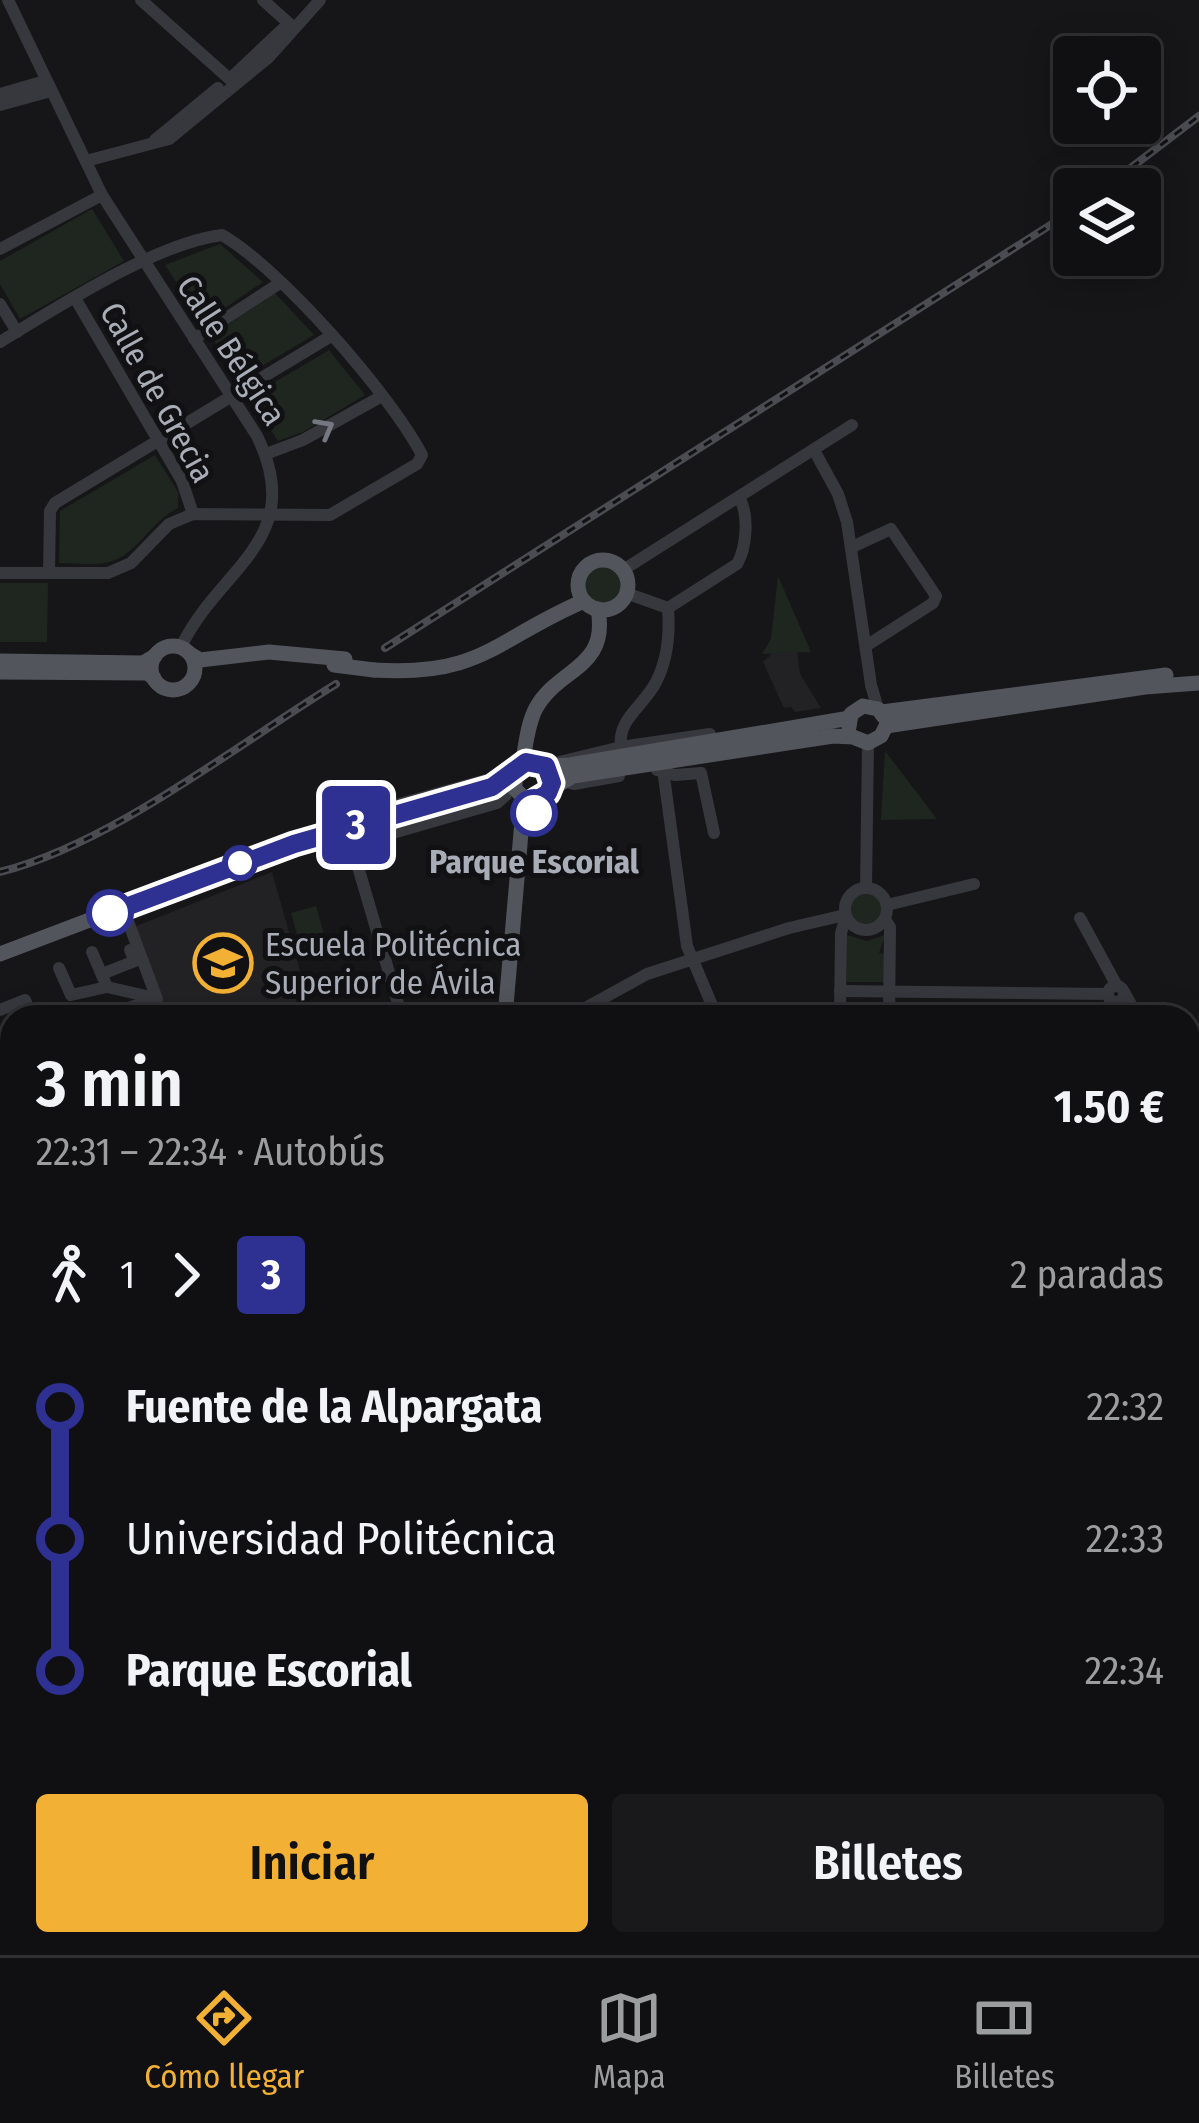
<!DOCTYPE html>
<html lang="es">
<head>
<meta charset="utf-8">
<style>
  :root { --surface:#101012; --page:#19191b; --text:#f1f3f6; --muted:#9c9d9f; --line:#303032; --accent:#f2b134 }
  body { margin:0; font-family:"Fira Sans Condensed",sans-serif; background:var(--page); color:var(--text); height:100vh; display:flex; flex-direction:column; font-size:45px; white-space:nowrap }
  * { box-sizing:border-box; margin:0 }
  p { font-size:39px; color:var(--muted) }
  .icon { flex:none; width:66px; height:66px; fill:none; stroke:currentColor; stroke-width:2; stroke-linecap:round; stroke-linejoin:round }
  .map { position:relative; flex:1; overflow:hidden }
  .panel { position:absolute; left:0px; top:1005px; width:1200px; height:951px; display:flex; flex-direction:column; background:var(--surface); border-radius:36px 36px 0 0; box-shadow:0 6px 30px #0003,0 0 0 3px var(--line) }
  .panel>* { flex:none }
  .badge { padding:0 24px; border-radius:9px; font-size:42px; line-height:78px }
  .tools { position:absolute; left:1053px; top:36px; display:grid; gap:24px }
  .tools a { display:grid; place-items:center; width:108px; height:108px; border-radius:12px; background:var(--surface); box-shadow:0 6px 30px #0003,0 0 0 3px var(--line); font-size:60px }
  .map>.badge { position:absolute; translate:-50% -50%; box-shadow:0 0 0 6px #fff }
  .legs { display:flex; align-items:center; gap:18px; height:132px; padding:0 36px; font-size:39px }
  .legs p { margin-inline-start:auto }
  .head { display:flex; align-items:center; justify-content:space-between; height:204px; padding:0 36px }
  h1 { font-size:66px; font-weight:600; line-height:90px }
  .cta { display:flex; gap:24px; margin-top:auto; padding:24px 36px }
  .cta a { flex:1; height:138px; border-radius:12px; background:var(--accent); color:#111; font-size:48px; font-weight:600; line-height:138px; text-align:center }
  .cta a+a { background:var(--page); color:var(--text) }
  ul { padding:0 36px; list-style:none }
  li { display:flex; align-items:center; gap:42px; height:132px; font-size:45px }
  li i { display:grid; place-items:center; width:18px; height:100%; margin:0 15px; background:currentColor }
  li i::after { content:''; width:30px; height:30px; margin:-15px; border:9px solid; border-radius:50%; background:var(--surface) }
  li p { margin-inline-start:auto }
  li:first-child i { background:linear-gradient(#0000 50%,currentColor 0) }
  li:last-child i { background:linear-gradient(currentColor 50%,#0000 0) }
  .tab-bar { display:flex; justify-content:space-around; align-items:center; height:168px; border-top:3px solid var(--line); background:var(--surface); font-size:33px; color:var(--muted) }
  .tab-bar a { display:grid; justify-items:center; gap:6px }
  .tab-bar .current { color:var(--accent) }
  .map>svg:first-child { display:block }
  .built { fill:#222225 }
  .green { fill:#1e261f }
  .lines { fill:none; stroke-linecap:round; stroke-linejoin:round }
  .minor { stroke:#37383d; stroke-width:12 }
  .major { stroke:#53555c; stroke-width:15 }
  .rail-casing { stroke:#4a4c52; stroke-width:8 }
  .rail { stroke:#111113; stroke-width:3; stroke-dasharray:9; stroke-linecap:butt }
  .major-bridge { stroke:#53555c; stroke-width:15 }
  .oneway { stroke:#757881 }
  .line-1-casing { stroke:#fff; stroke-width:27 }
  .line-1 { stroke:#2e3092; stroke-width:18 }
  .stop-1-dot { fill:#fff; stroke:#2e3092; stroke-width:6 }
  .labels { text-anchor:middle; stroke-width:10; stroke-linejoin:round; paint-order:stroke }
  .street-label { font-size:33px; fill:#a8adb8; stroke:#111113 }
  .stop-label { font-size:33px; font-weight:bold; fill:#a8adb8; stroke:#111113 }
  .poi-label { font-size:33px; fill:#a8adb8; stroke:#111113; text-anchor:start }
</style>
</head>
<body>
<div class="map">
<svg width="1199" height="1955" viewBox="0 0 1199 1955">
  <rect width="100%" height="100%" fill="#161618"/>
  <g class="built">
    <path d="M797,651l3,23 21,34 -26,4 -4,-5 -7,1 -21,-46 10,-9z"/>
    <path d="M272,872l41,145h-194l44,-14 -29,-76z"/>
  </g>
  <g class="green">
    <path d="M92,209l32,52 -104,58 -20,-35v-23z"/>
    <path d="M220,244l43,38 -60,41 -38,-58z"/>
    <path d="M275,293l39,42 -74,44 -29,-43z"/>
    <path d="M329,350l36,45 -62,37 -25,9 -28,-44z"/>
    <path d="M155,455l23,37v16c-27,13 -40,46 -69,54 -15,4 -34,1 -50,1l1,-52z"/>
    <circle cx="602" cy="584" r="19"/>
    <path d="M778,576l33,76 -49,2 9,-15z"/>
    <path d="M0,583h48l-1,59h-47z"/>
    <path d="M885,751l52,68 -56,1z"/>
    <circle cx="866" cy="909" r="17"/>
    <path d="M316,906l13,46 -25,7 -13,-46z"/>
    <path d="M847,935l20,6 18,-6 -6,18 6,1 -1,28h-37z"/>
    <path d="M12,1814v130h98l5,11h-115v-140z"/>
  </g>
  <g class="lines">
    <g class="minor">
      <path d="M8,0l94,195 155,241c51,104 -38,131 -76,211"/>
      <path d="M141,0l93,83"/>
      <path d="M263,0l30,27"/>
      <path d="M234,75l54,-51"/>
      <path d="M0,94l45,-13"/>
      <path d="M0,105l51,-14"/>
      <path d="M155,140l63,-52"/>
      <path d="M86,161l83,-22 100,-82 51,-57"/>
      <path d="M0,249l102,-54"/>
      <path d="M75,298l107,183 11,33"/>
      <path d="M0,304l17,28"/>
      <path d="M194,339l86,-56"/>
      <path d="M0,342c58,-35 156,-99 222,-107 59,34 168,159 200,220l-5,9 -87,51 -137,-1 -24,10 -38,39 -23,10h-108"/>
      <path d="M814,450l24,44 9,28 24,163 7,24"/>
      <path d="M266,454l37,-14 79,-44"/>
      <path d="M852,547l39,-18 45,67 -3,7 -67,43"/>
      <path d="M623,570l229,-145"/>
      <path d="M49,573l1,-62 5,-8 276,-167"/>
      <path d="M626,593l42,15 69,-44c10,-17 12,-50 2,-67"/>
      <path d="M621,747c-4,-28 23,-41 35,-65 12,-23 14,-48 12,-74"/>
      <path d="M559,762l62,-15 89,-13"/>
      <path d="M662,762l25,184 30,71"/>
      <path d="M657,770l18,5 26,-2 13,60"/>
      <path d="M563,781l11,3 45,-8"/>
      <path d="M345,827l18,-13 127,-35 12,2"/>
      <path d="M349,836l53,181"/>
      <path d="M351,845l146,-42 9,-8"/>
      <circle cx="866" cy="909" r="21"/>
      <path d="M866,888l2,-145"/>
      <path d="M887,905l87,-21"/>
      <path d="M1080,918l37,68"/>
      <path d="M885,920l5,7 -1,90"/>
      <path d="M92,952l15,35 48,11"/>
      <path d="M59,968l12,27 36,-8"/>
      <path d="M102,974l33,-13 -5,-11"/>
      <circle cx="1116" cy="994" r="8"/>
      <path d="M840,991l268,3"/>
      <path d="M1124,992l14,25"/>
      <path d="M0,1010l25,-10 7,17"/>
      <path d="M99,1017l58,-18 -31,-83"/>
      <path d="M569,1017l78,-43 142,-46 56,-13"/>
      <path d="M840,1017l1,-84 5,-16"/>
      <path d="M1117,1017l7,-6 11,1"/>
      <path d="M0,1043l12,-2"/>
      <path d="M1188,1106l11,20"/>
      <path d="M0,1130l12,-5"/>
      <path d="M1188,1143h11"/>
      <path d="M0,1295l12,-5"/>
      <path d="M1188,1311h11"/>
      <path d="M0,1510l12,18"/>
      <path d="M1188,1591l11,-3"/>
      <path d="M0,1711l12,-8"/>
      <path d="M1188,1724l10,-3"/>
      <path d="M0,1805l12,-1"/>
      <path d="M1188,1892l11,-4"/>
      <path d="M162,1944l6,11"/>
      <path d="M325,1944l4,11"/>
      <path d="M395,1944l4,11"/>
      <path d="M555,1944l6,11"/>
      <path d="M781,1944l11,11"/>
      <path d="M1061,1944l1,11"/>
      <path d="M1144,1944l1,11"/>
      <path d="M431,1955l4,-11"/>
      <path d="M462,1955l5,-11"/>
      <path d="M669,1955l6,-11"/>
      <path d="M838,1955l1,-11"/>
      <path d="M971,1955l39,-11"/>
    </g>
    <g class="major">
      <circle cx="603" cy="585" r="25"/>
      <circle cx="173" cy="668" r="22"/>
      <path d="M190,654l10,6 69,-8 76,7"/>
      <path d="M0,661l143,2 12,-7"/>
      <path d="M374,670c108,7 121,-31 210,-69"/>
      <path d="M0,672l147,1 7,5"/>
      <path d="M882,712l284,-37"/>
      <path d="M849,727l2,-13 12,-8 15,3 6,8"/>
      <path d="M522,764c4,-18 5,-39 14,-56 23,-41 73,-39 62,-99"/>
      <path d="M546,766l24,-1 280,-47"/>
      <path d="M551,789l22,-13 260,-40 20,1 15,6 13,-7 5,-10 259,-39 54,-4"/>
      <path d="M0,954l263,-100 229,-67 34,-25 20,4c10,12 7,24 -5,33l-17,-1 -9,-9v-16"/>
      <path d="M505,1017l19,-219"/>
      <path d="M0,1677l12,-8"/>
      <path d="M451,1955l4,-11"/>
    </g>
    <g class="rail-casing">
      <g id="rail">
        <path d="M1103,189l96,-73"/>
        <path d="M385,648l689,-438"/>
        <path d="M0,872c113,-29 235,-126 336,-188"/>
      </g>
    </g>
    <use href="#rail" class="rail"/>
    <path class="major-bridge" d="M334,665l40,5"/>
  </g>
  <defs><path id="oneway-chevron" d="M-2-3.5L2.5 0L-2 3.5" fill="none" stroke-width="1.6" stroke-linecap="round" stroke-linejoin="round" transform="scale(3)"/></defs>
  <use class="oneway" href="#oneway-chevron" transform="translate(325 428) rotate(-29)"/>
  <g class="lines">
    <g class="line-1-casing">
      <path id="line-1" d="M110,913l184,-69 198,-57 34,-25 20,4 6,17 -4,10 -12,7 -2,13"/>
    </g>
    <use href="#line-1" class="line-1"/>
  </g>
  <defs>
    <g id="university-ring" transform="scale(3)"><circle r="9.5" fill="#111113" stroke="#f2b134" stroke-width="1.5"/><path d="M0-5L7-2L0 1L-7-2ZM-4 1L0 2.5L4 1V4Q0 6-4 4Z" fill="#f2b134"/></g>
  </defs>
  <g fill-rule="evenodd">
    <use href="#university-ring" x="223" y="963"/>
  </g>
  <g class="stop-1-dot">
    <circle cx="534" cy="813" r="21"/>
    <circle cx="240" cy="863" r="15"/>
    <circle cx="110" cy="913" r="21"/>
  </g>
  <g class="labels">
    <g class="street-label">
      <text transform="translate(232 350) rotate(57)" y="12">Calle Bélgica</text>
      <text transform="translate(158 392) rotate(61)" y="12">Calle de Grecia</text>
    </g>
    <g class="stop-label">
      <text x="534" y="873">Parque Escorial</text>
    </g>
    <g class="poi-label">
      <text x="265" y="956">Escuela Politécnica<tspan x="265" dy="38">Superior de Ávila</tspan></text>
    </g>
  </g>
</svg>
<div class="tools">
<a><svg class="icon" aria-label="locate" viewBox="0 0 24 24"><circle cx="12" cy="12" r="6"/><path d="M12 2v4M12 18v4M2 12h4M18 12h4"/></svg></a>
<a><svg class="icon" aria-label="layers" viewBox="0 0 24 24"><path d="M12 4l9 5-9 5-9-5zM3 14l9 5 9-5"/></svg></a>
</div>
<b class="badge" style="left:356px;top:825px;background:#2e3092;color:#fff">3</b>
<section class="panel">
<div class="head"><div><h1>3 min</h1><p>22:31 – 22:34 · Autobús</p></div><b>1.50 €</b></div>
<div class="legs"><svg class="icon" aria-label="walk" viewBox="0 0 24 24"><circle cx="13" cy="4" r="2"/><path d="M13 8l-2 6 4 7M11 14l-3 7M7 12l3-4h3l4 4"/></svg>1<svg class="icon" aria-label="forward" viewBox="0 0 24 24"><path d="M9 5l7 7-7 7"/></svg><b class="badge" style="background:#2e3092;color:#fff">3</b><p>2 paradas</p></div>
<ul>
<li><i style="color:#2e3092"></i><b>Fuente de la Alpargata</b><p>22:32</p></li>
<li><i style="color:#2e3092"></i><span>Universidad Politécnica</span><p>22:33</p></li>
<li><i style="color:#2e3092"></i><b>Parque Escorial</b><p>22:34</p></li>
</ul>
<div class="cta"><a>Iniciar</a><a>Billetes</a></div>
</section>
</div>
<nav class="tab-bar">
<a class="current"><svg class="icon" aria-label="directions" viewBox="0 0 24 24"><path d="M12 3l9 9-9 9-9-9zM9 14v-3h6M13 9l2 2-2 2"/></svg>Cómo llegar</a>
<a><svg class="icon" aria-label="map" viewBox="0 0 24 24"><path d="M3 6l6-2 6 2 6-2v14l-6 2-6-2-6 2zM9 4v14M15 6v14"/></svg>Mapa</a>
<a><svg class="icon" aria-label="tickets" viewBox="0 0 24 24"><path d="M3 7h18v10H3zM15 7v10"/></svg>Billetes</a>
</nav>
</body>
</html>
